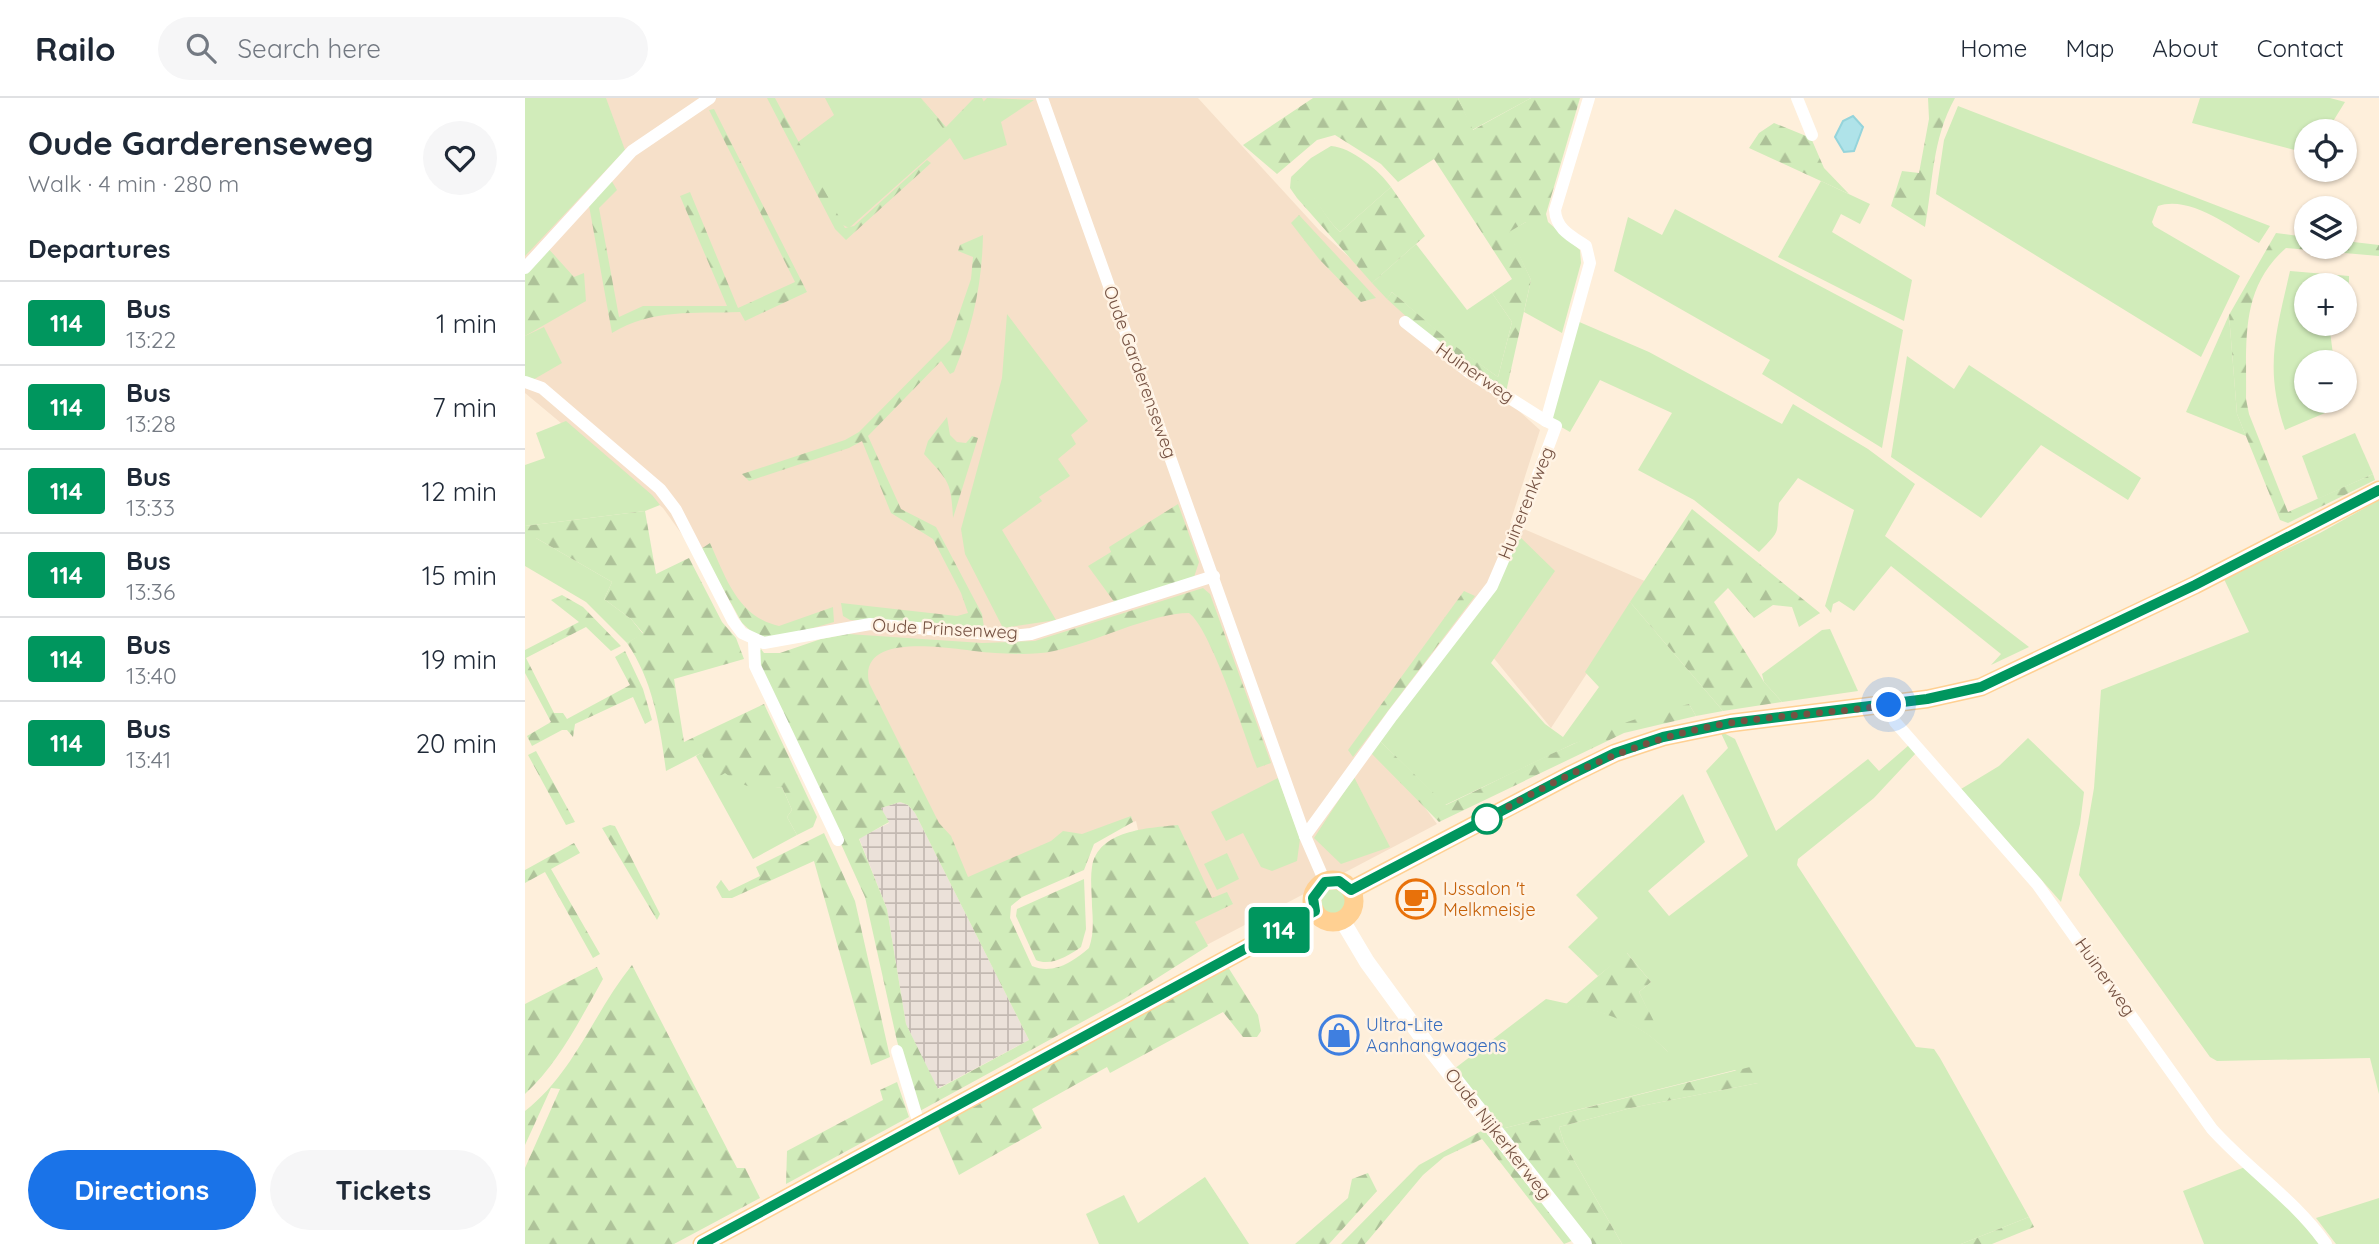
<!DOCTYPE html>
<html lang="en">
<head>
<meta charset="utf-8">
<style>
  :root { --surface:#fff; --page:#f6f6f7; --text:#1f2937; --muted:#747a83; --line:#e0e1e3; --accent:#1a73e8 }
  body { margin:0; font-family:Quicksand,sans-serif; background:var(--page); color:var(--text); height:100vh; display:flex; flex-direction:column; font-size:26px; white-space:nowrap }
  * { box-sizing:border-box; margin:0 }
  p { font-size:23px; color:var(--muted) }
  .icon { flex:none; width:38px; height:38px; fill:none; stroke:currentColor; stroke-width:2; stroke-linecap:round; stroke-linejoin:round }
  .map { position:relative; flex:1; overflow:hidden }
  .details { display:flex; flex-direction:column; background:var(--surface); width:525px }
  .details>* { flex:none }
  .badge { padding:0 14px; border-radius:5px; font-size:24px; line-height:46px }
  .controls { position:absolute; left:1769px; top:21px; display:grid; gap:14px }
  .controls a { display:grid; place-items:center; width:63px; height:63px; border-radius:50%; background:var(--surface); box-shadow:0 2px 5px #0004; font-size:35px }
  .you { position:absolute; width:35px; height:35px; margin:-18px; border:5px solid #fff; border-radius:50%; background:#1a73e8; box-shadow:0 0 0 10px #1a73e833 }
  .map>.badge { position:absolute; translate:-50% -50%; box-shadow:0 0 0 4px #fff }
  h2 { padding:0 28px; font-size:26px; line-height:63px }
  .round { display:grid; place-items:center; flex:none; width:74px; height:74px; border-radius:37px; background:var(--page) }
  .overview { display:flex; align-items:center; justify-content:space-between; height:119px; padding:0 28px }
  h1 { font-size:33px; font-weight:700; line-height:52px }
  .action { display:flex; gap:14px; margin-top:auto; padding:14px 28px }
  .action a { flex:1; height:80px; border-radius:42px; background:var(--accent); color:#fff; font-size:28px; font-weight:700; line-height:80px; text-align:center }
  .action a+a { background:var(--page); color:var(--text) }
  ul { padding:0; list-style:none }
  li { display:flex; align-items:center; gap:21px; height:84px; padding:0 28px; border-top:2px solid var(--line) }
  li div { flex:1 }
  li b { display:block; font-size:26px }
  li em { font-style:normal }
  li .badge { min-width:77px; font-weight:700; text-align:center }
  header { display:flex; align-items:center; gap:42px; box-sizing:border-box; height:98px; padding:0 35px; background:var(--surface); border-bottom:2px solid var(--line) }
  header strong { font-size:33px }
  nav { display:flex; gap:38px; margin-inline-start:auto; font-size:24px }
  .search { width:490px; height:63px; background:var(--page); display:flex; align-items:center; gap:18px; box-sizing:border-box; padding:0 24px; border-radius:38px; color:var(--muted); font-size:26px }
  main { display:flex; flex:1; min-height:0 }
  .map>svg:first-child { display:block }
  .residential { fill:#f6e0c9 }
  .industrial { fill:url(#industrial-grid) }
  .grass { fill:#d1ecba }
  .forest { fill:url(#forest-firs); fill-rule:evenodd }
  .water { fill:#afe3e9; stroke:#95d4db; stroke-width:2 }
  .lines { fill:none; stroke-linecap:round; stroke-linejoin:round }
  .street { stroke:#fff; stroke-width:12 }
  .secondary { stroke:#fff; stroke-width:16 }
  .primary { stroke:#ffd092; stroke-width:19 }
  .line-casing { stroke:#fff; stroke-width:16 }
  .line { stroke:#00965e; stroke-width:10 }
  .walk { stroke:#755243; stroke-width:7; stroke-dasharray:0 12.6 }
  .stop-dot { fill:#fff; stroke:#00965e; stroke-width:3.5 }
  .labels { text-anchor:middle; stroke-width:5; stroke-linejoin:round; paint-order:stroke }
  .street-label { font-size:18px; fill:#755243; stroke:#fff3e4 }
  .food-label { font-size:18px; fill:#c56008; stroke:#fff3e4; text-anchor:start }
  .shop-label { font-size:18px; fill:#366cbe; stroke:#fff3e4; text-anchor:start }
</style>
</head>
<body>
<header>
<strong>Railo</strong>
<div class="search"><svg class="icon" aria-label="search" viewBox="0 0 24 24"><circle cx="10" cy="10" r="6"/><path d="M15 15l6 6"/></svg>Search here</div>
<nav><a>Home</a><a>Map</a><a>About</a><a>Contact</a></nav>
</header>
<main>
<section class="details">
<div class="overview"><div><h1>Oude Garderenseweg</h1><p>Walk · 4 min · 280 m</p></div><a class="round"><svg class="icon" aria-label="heart" viewBox="0 0 24 24"><path d="M12 20l-8-8c-3-5 5-10 8-4 3-6 11-1 8 4z"/></svg></a></div>
<h2>Departures</h2>
<ul>
<li><span class="badge" style="background:#00965e;color:#fff">114</span><div><b>Bus</b><p>13:22</p></div><em>1 min</em></li>
<li><span class="badge" style="background:#00965e;color:#fff">114</span><div><b>Bus</b><p>13:28</p></div><em>7 min</em></li>
<li><span class="badge" style="background:#00965e;color:#fff">114</span><div><b>Bus</b><p>13:33</p></div><em>12 min</em></li>
<li><span class="badge" style="background:#00965e;color:#fff">114</span><div><b>Bus</b><p>13:36</p></div><em>15 min</em></li>
<li><span class="badge" style="background:#00965e;color:#fff">114</span><div><b>Bus</b><p>13:40</p></div><em>19 min</em></li>
<li><span class="badge" style="background:#00965e;color:#fff">114</span><div><b>Bus</b><p>13:41</p></div><em>20 min</em></li>
</ul>
<div class="action"><a>Directions</a><a>Tickets</a></div>
</section>
<div class="map">
<svg width="1854" height="1146" viewBox="0 0 1854 1146">
  <defs>
    <pattern id="industrial-grid" width="8" height="8" patternUnits="userSpaceOnUse" patternTransform="scale(1.75)"><rect width="8" height="8" fill="#ebe1d9"/><path d="M0 4h8M4 0v8" fill="none" stroke="#c3b9b2"/></pattern>
    <pattern id="forest-firs" width="22" height="20" patternUnits="userSpaceOnUse" patternTransform="scale(1.75)"><rect width="22" height="20" fill="#d1ecba"/><path d="M5 1l3.5 6h-7zM16 11l3.5 6h-7z" fill="#aec299"/></pattern>
  </defs>
  <rect width="100%" height="100%" fill="#feefdb"/>
  <path class="residential" d="M0,0h673l121,132 221,200 -30,93 137,59 -96,146 -86,-105 -94,111 66,90 -240,126 -45,-58 -16,-71 -173,58 -136,-251 -66,17 -98,-137 -138,-115z"/>
  <path class="industrial" d="M375,704l8,3 7,8 114,227 -92,49 -31,-65 -19,-115 -28,-71 30,-15 -8,-15z"/>
  <g class="grass">
    <path d="M0,0h81l19,52 -100,106z"/>
    <path d="M300,0h96l29,39 37,-39 47,2 -33,22 6,23 -43,15 -14,-22 -101,90 -8,-4 -43,-82 36,-27z"/>
    <path d="M933,0h73l-59,32z"/>
    <path d="M1675,0h130l15,4 -18,29h-20l-1,22 -114,-30z"/>
    <path d="M1433,8l312,120 -11,17c-28,-15 -68,-48 -101,-37l-6,16 2,4 86,50 -39,81 -265,-163 8,-54z"/>
    <path d="M806,48c20,1 49,25 60,41l-51,45c-18,-17 -27,-43 -49,-55l20,-19z"/>
    <path d="M1296,83l49,23 -10,20 -19,-10 -9,18 80,48 -8,41 -126,-64z"/>
    <path d="M1150,111l228,121 -21,118 -120,-74 8,-14 -156,-89 14,-54 34,18z"/>
    <path d="M1001,124h22l32,28 1,13 -19,70 -38,-21 7,-32 -23,-48z"/>
    <path d="M891,146l51,66 25,-17 20,29 -14,55 -44,-31 -62,-54 -5,7 -15,-16z"/>
    <path d="M1765,173l59,5v15h-4v-6h-38v39h22l5,38h-27v39h31l1,6 -54,23c-21,-62 -9,-97 5,-159z"/>
    <path d="M482,216l81,107 -17,14 5,9 -18,15 12,17 -31,21 3,4 -40,29 54,90 -53,8 -38,-74 -4,-25 41,-151z"/>
    <path d="M1704,217l8,99 9,22 -60,-24z"/>
    <path d="M1052,223l72,31 133,72 11,-20 75,45 47,35 -30,52 144,111 -38,18 10,-11 -110,-88 -37,45 -15,-10 -6,3 -2,9 -6,-7 29,-96 -56,-32 -19,25c-4,31 5,24 -20,49l-65,-52 -56,-30 34,-57 -72,-33 -30,52 -21,-12z"/>
    <path d="M19,229l18,36 -31,18 -6,-3v-42z"/>
    <path d="M1382,258l47,33 15,-24 172,113 -13,22 -87,-55 -60,73 -90,-61z"/>
    <path d="M41,323l86,74 8,10 -15,6 -120,15v-61l20,-7 -9,-25z"/>
    <path d="M1830,335l18,41 -55,25 -16,-43z"/>
    <path d="M1854,402v594l-9,-36 -153,3 -7,-4 -131,-182 15,-87 7,-98 148,-58 -25,-53 96,-46z"/>
    <path d="M992,436l38,37 -64,92 54,61 18,13 36,-50 -14,-15 45,-70 93,109 -27,5 -7,-12 -116,40 -128,61 -66,-65 93,-123z"/>
    <path d="M4,439l7,1 76,44 -8,17 27,20 12,15 -16,9 -41,-41 -61,-36v-26z"/>
    <path d="M1305,531l28,62 -76,11 -18,-20 -2,-8 60,-44z"/>
    <path d="M1195,633l15,8 41,92 92,-72 11,12 30,-26 7,8 -42,45 -76,61 -1,6 119,182 18,2 6,9 89,159 -68,27h-339l-58,-101 -5,-16 72,-19 127,-25 -23,-13 -234,59 -47,-60 92,-70c45,10 89,17 122,53l-29,-60 12,-10 -24,-29 -29,23 -30,-29 30,-29 -22,-23 107,-101 22,48 -57,49 21,25 79,-60 -42,-85 22,-23z"/>
    <path d="M1503,640l56,54 -4,32 -19,78 -100,-113 38,-23z"/>
    <path d="M176,655c22,19 50,39 81,34l10,23 -5,7 10,18 -44,24 -57,-103z"/>
    <path d="M829,679l36,70 -49,17 -27,-26z"/>
    <path d="M753,680l22,61 -3,22 -25,10 -11,-4 -18,-34 -17,8 -15,-29z"/>
    <path d="M702,755l12,26 -22,11 -13,-26z"/>
    <circle cx="808" cy="803" r="15"/>
    <path d="M1720,1069l23,19 55,58h-119l-21,-53z"/>
    <path d="M680,1079l44,67h-150l-13,-30 38,-19 14,28z"/>
    <path d="M1854,1100v46h-43l-20,-26z"/>
  </g>
  <g class="forest">
    <path d="M242,0h8l70,130 9,-2 73,-66 4,3 -85,77 -11,-11z"/>
    <path d="M396,0l25,29 28,-29h8l2,4 -34,36z"/>
    <path d="M788,0h145l15,32 58,-32h49l-34,116 2,8h-22l-17,10 22,48 -25,112 -85,-62 -34,-31 5,-7 63,54 43,31 14,-55 -20,-29 20,-14 -78,-120 -36,23 -17,-18 -46,-29 -18,5 -40,34 -34,-29z"/>
    <path d="M1403,0h27c-23,41 -22,84 -30,129l-34,-21 11,-35 17,2 10,-54z"/>
    <path d="M189,11l93,183 -62,29 -5,-9c-46,2 -87,-4 -128,21l-24,-133 22,-22 7,12 -18,18 20,109 24,-11h84l-47,-110 10,-4 48,116 57,-26 -86,-172z"/>
    <path d="M1249,25l37,15 13,30 25,26 -100,-46 10,-15z"/>
    <path d="M766,79c21,7 32,40 49,55l51,-45 34,49 -53,47 -75,-85 -7,-10z"/>
    <path d="M774,117l77,83 -15,4 -42,-43 -28,-36z"/>
    <path d="M1751,135l30,4 1,10h38v-6l34,4v11l-93,-8c-47,41 -39,95 -40,151l3,15 39,98 85,-38 2,6 -87,43 -8,-3 -43,-106 -8,-99z"/>
    <path d="M458,137c-1,49 -10,91 -29,137l-4,2 -9,-13 -73,75 33,73 35,18 46,87 2,13 -134,-7 -7,-4 -2,-13 116,13 11,-3 -7,-20 -28,-54 -42,-26 -29,-72 -13,7 -100,33 -7,-7 103,-34 14,-8 91,-92 21,-61 2,-22 -15,-6 2,-6z"/>
    <path d="M21,148l28,31 10,-4 2,28 -61,35v-64z"/>
    <path d="M422,319l3,18 7,7 9,1 6,-7 6,2 -25,80c-2,-37 -4,-36 -29,-64l4,-13z"/>
    <path d="M653,406l21,58 -5,15 -79,26 -27,-37 23,-14 -2,-5z"/>
    <path d="M1167,411l128,104 -21,14 -7,-20 -19,-2 -19,13 -26,-30 -14,14 50,80 18,20 -59,9 -93,-109z"/>
    <path d="M120,413l11,63 33,-16 33,64 14,16 8,21 -70,20 10,63 80,-38 53,113 -4,10 -16,8 -10,-18 5,-7 -10,-23c-25,4 -38,1 -57,-14l-10,6 -14,-26 -35,18c-6,-45 -13,-90 -39,-128l16,-10 -12,-14 -27,-20 8,-17 -76,-44 -11,2v-14z"/>
    <path d="M185,445c16,35 28,74 69,83l54,-19 1,15 -49,14 -21,1 -11,-4 -11,-10 -41,-74z"/>
    <path d="M678,490l7,6 61,169 -14,5c-12,-31 -46,-139 -68,-155 -37,0 -96,30 -135,38 -18,4 -41,3 -59,2 -31,-1 -138,-27 -126,30l70,140 12,13 17,41 83,-36 12,-10 19,3 49,-18 2,6 -39,22 -10,26 -62,27 -11,9 -1,12 22,48c21,9 41,-4 57,-18 5,-14 4,-27 3,-42 0,-13 -2,-26 0,-39 6,-37 56,-39 86,-42l34,73 15,-6 6,12 -38,18 13,24 -84,53 -206,113 -21,-71 -32,-144 -109,-241 5,-7 3,4h16l41,-14 27,-5 134,9 53,-2zM375,704l8,3 7,8 114,227 -91,49 -32,-65 -19,-115 -28,-70 30,-17 -8,-14z"/>
    <path d="M939,493l11,5 -122,161 -5,-7z"/>
    <path d="M37,497l21,12 38,39 -10,5 -25,-24 -60,31 28,55h9l4,6 63,-34 -15,-28 10,-6 18,38 9,31 -7,4 -12,-27 -58,27 -2,13 -6,-7h-5l-30,16 -5,-10 24,-14 -26,-49v-23l54,-28 -28,-22z"/>
    <path d="M1164,606l7,12 -72,17 -185,89 -69,-70 9,-12 67,65c79,-37 157,-82 243,-101z"/>
    <path d="M11,653l39,71 -9,3 -38,-70z"/>
    <path d="M85,727l5,1 45,88 -3,6 -55,-92z"/>
    <path d="M299,735l31,68 35,156 -19,8 -57,-204 -82,37h-10l-6,-11 5,-7 8,11 31,-15 -4,-9z"/>
    <path d="M49,745l6,10 -29,16 49,85 -7,4 -48,-86 -20,11v-13z"/>
    <path d="M559,781l2,50 -5,18c-11,8 -31,20 -45,13l-20,-44 1,-7z"/>
    <path d="M1101,854l25,30 -12,10 32,63c-30,-32 -63,-42 -105,-51z"/>
    <path d="M107,867l105,203h8l15,30 -86,46h-149v-76l35,-79 -9,-1 -26,57v-34c49,-38 69,-99 107,-146z"/>
    <path d="M72,869l6,12c-23,40 -44,84 -78,115v-90z"/>
    <path d="M703,869l30,48 3,16 -4,6h-14l-20,-25 -113,61 -3,-6 -75,42 10,19 -83,47 -22,-51z"/>
    <path d="M1233,967l4,16 -4,2 -127,25 -72,19 5,16 58,101h-31l-90,-115z"/>
    <path d="M372,984l12,35 -123,67 1,-33 96,-51 -3,-10z"/>
    <path d="M958,1032l9,1 82,109 -10,4 -82,-105 -38,18 -21,18 -58,69h-24l78,-79z"/>
    <path d="M843,1075l9,18 -48,53h-34l53,-46 4,-19z"/>
    <path d="M1504,1119l5,10 -42,17h-31z"/>
  </g>
  <path class="water" d="M1328,18l10,11 -9,24 -10,1 -9,-15 8,-16z"/>
  <g class="lines">
    <g class="street">
      <path d="M517,0l263,738 20,46"/>
      <path d="M1272,0l15,37"/>
      <path d="M0,170l107,-117 78,-53"/>
      <path d="M880,224l65,51 76,48"/>
      <path d="M0,284l17,6 118,101 16,21 57,111 9,12 22,10 106,-19 142,12 19,-2 183,-58"/>
      <path d="M229,543l1,25 83,174"/>
      <path d="M1364,607l6,17 142,162 175,245c37,41 82,70 114,115"/>
      <path d="M780,738l87,-120 100,-130 34,-79 30,-81 -10,-5 44,-158 -4,-17c-15,-10 -30,-17 -31,-36l34,-112"/>
      <path d="M372,953l22,73"/>
    </g>
    <path class="secondary" d="M817,822l25,42 62,85 155,197"/>
    <g class="primary">
      <circle cx="808" cy="803" r="21"/>
      <path d="M826,792l219,-115 45,-22 48,-16 68,-14 196,-24 54,-12 214,-102 184,-95"/>
      <path d="M177,1146l613,-333"/>
    </g>
  </g>
  <g class="lines">
    <g class="line-casing">
      <path id="line" d="M177,1146l613,-333 -2,-13 12,-16 14,-1 12,9 219,-115 45,-22 48,-16 68,-14 196,-24 54,-12 214,-102 184,-95"/>
    </g>
    <use href="#line" class="line"/>
    <path class="walk" d="M962,721c68,-40 139,-74 216,-91 61,-13 125,-14 186,-23"/>
  </g>
  <defs>
    <g id="cafe-ring" transform="scale(2.0125)"><circle r="9.5" fill="#fff3e4" stroke="#e8710a" stroke-width="1.5"/><path d="M-5.5-4.5H6V0H3Q3 3.5 0 3.5H-2.5Q-5.5 3.5-5.5 0ZM3-3.2v2h1.7v-2ZM-6 4.5H4V6H-6Z" fill="#e8710a"/></g>
    <g id="shop-ring" transform="scale(2.0125)"><circle r="9.5" fill="#fff3e4" stroke="#3f7fe0" stroke-width="1.5"/><path d="M-5-2.5h2.3a2.7 3.5 0 0 1 5.4 0H5L5.5 6h-11ZM-1.5-2.5h3a1.5 2.3 0 0 0-3 0Z" fill="#3f7fe0"/></g>
  </defs>
  <g fill-rule="evenodd">
    <use href="#cafe-ring" x="891" y="801"/>
    <use href="#shop-ring" x="814" y="937"/>
  </g>
  <circle class="stop-dot" cx="962" cy="721" r="14"/>
  <g class="labels">
    <g class="street-label">
      <text transform="translate(615 274) rotate(70)" y="6">Oude Garderenseweg</text>
      <text transform="translate(950 275) rotate(35)" y="6">Huinerweg</text>
      <text transform="translate(1001 405) rotate(-68)" y="6">Huinerenkweg</text>
      <text transform="translate(420 531) rotate(3)" y="6">Oude Prinsenweg</text>
      <text transform="translate(1580 879) rotate(55)" y="6">Huinerweg</text>
      <text transform="translate(973 1036) rotate(52)" y="6">Oude Nijkerkerweg</text>
    </g>
    <g class="food-label">
      <text x="918" y="797">IJssalon 't<tspan x="918" dy="21">Melkmeisje</tspan></text>
    </g>
    <g class="shop-label">
      <text x="841" y="933">Ultra-Lite<tspan x="841" dy="21">Aanhangwagens</tspan></text>
    </g>
  </g>
</svg>
<div class="controls">
<a><svg class="icon" aria-label="locate" viewBox="0 0 24 24"><circle cx="12" cy="12" r="6"/><path d="M12 2v4M12 18v4M2 12h4M18 12h4"/></svg></a>
<a><svg class="icon" aria-label="layers" viewBox="0 0 24 24"><path d="M12 4l9 5-9 5-9-5zM3 14l9 5 9-5"/></svg></a>
<a>+</a>
<a>−</a>
</div>
<div class="you" style="left:1364px;top:607px"></div>
<b class="badge" style="left:754px;top:832px;background:#00965e;color:#fff">114</b>
</div>
</main>
</body>
</html>
